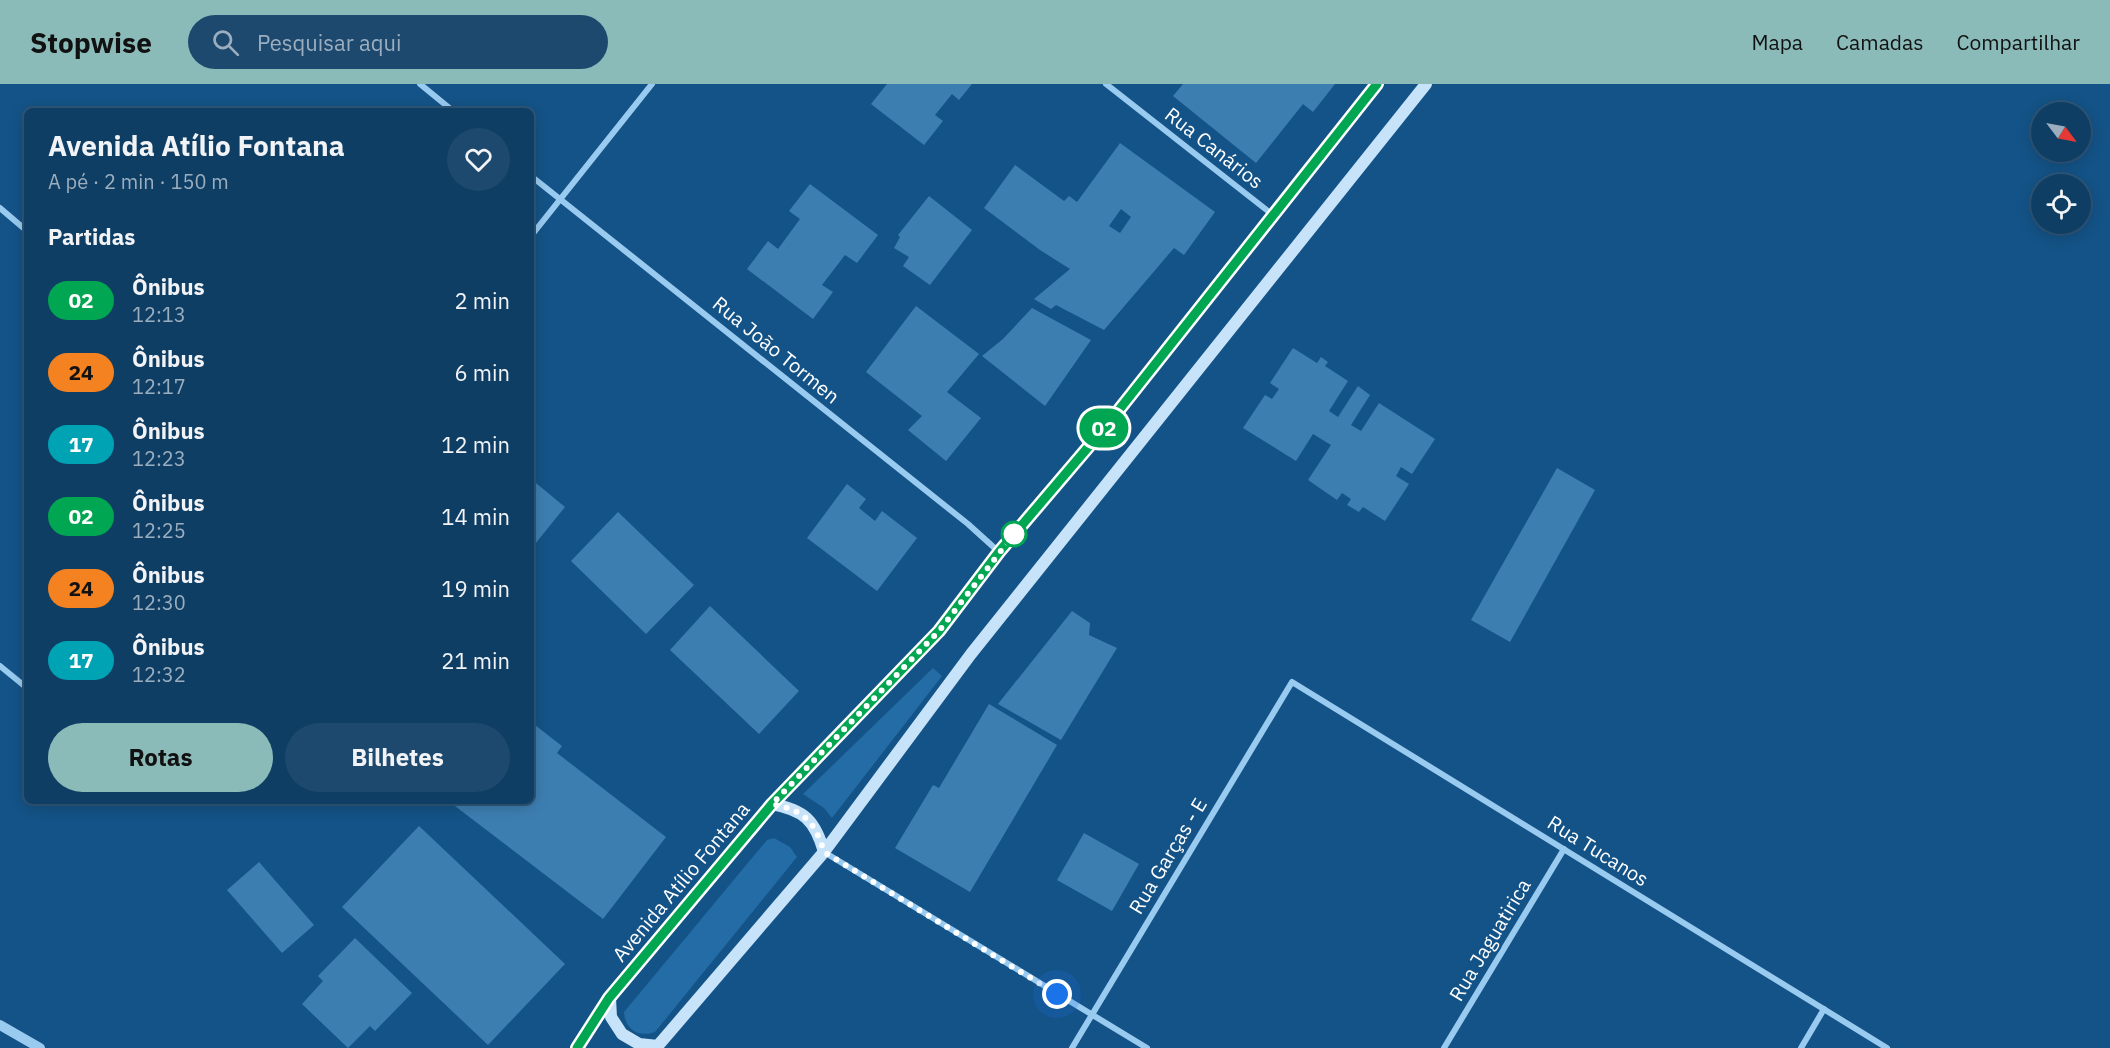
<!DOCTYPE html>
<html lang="pt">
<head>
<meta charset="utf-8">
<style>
  :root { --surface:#0f3e65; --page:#1d496e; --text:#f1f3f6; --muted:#9baebf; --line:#2f5779; --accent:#8bbbb9 }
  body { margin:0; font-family:"IBM Plex Sans",sans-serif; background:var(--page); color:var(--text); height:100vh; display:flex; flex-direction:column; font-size:22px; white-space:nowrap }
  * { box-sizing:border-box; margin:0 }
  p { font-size:20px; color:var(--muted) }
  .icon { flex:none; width:33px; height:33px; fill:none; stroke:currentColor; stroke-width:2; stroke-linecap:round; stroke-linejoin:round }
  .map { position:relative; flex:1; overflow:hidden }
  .details { position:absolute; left:24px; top:24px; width:510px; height:696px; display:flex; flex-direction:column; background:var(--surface); border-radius:9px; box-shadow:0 3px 15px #0003,0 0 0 2px var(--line) }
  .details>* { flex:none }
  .badge { padding:0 12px; border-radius:20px; font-size:21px; line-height:39px }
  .needle { width:39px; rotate:122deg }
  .tools { position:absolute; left:2031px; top:18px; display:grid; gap:12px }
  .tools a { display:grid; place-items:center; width:60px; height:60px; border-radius:50%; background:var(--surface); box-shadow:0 3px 15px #0003,0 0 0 2px var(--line); font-size:30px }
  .you { position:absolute; width:30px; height:30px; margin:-15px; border:4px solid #fff; border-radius:50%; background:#1a73e8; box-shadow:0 0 0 9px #1a73e833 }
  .map>.badge { position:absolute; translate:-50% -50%; box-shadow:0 0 0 3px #fff }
  h2 { padding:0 24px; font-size:22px; line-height:54px }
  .round { display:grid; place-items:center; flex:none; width:63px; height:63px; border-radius:32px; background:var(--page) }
  .overview { display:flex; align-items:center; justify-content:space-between; height:102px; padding:0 24px }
  h1 { font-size:28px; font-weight:700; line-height:45px }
  .primary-button { display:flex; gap:12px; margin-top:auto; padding:12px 24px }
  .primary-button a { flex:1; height:69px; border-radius:36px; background:var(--accent); color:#111; font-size:24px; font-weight:700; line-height:69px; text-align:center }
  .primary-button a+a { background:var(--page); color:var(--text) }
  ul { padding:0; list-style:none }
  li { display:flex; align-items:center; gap:18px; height:72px; padding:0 24px }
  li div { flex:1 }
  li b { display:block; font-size:22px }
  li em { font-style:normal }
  li .badge { min-width:66px; font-weight:700; text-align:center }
  header { display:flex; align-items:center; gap:36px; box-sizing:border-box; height:84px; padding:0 30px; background:var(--accent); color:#111 }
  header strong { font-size:28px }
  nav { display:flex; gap:33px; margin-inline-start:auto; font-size:21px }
  .search { width:420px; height:54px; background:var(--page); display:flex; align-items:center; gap:15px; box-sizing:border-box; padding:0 21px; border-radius:33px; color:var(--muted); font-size:22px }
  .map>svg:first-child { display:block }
  .green { fill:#236ca5 }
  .building { fill:#3d7eb1; fill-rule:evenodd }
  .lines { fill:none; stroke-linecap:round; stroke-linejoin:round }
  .minor { stroke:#99caef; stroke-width:6 }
  .tertiary { stroke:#99caef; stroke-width:10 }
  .secondary { stroke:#c7e3fa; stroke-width:12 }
  .line-casing { stroke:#fff; stroke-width:14 }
  .line { stroke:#00a651; stroke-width:9 }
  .walk { stroke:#fff; stroke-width:6; stroke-dasharray:0 10.8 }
  .stop-dot { fill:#fff; stroke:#00a651; stroke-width:3 }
  .labels { text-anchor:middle; stroke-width:5; stroke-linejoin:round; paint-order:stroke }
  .street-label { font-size:20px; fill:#fff; stroke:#145387 }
</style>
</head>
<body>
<header>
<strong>Stopwise</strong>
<div class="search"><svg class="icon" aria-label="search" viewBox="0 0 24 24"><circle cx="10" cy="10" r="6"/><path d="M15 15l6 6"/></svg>Pesquisar aqui</div>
<nav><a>Mapa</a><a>Camadas</a><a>Compartilhar</a></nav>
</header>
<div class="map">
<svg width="2110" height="964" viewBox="0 0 2110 964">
  <rect width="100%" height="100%" fill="#145387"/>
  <g class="green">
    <path d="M933,584l9,8 -110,142 -8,-10 -21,-14z"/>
    <path d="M774,754l16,9 7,10 -142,175c-17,6 -30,-3 -31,-20l143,-172z"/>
  </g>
  <g class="building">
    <path d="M887,0h85l-13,16 -7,-6 -17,21 8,6 -19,24 -53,-41z"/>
    <path d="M1183,0h152l-22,28 -10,-8 -47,59 -83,-67z"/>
    <path d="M1120,59l95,69 -31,43 -10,-7 -70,82 -48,-25 -5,4 -17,-10 36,-30 -30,-19 -56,-42 31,-43 49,36 5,-5 8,6zM1121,125l10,8 -11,16 -11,-7z"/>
    <path d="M810,100l68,51 -21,28 -12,-8 -23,30 11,7 -20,27 -66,-50 21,-28 10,8 22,-30 -11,-8z"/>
    <path d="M929,112l43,34 -42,55 -27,-19 6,-9 -15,-9 6,-11 -2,-2z"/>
    <path d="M916,222l63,48 -32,38 34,26 -35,43 -38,-31 14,-14 -56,-44z"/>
    <path d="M1032,224l59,32 -46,66 -63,-50 21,-17z"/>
    <path d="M1293,264l24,15 4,-6 7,5 -3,4 23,15 -19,30 9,6 20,-31 12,9 -19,30 10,6 18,-28 56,36 -23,35 -11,-7 -5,9 13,8 -24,37 -22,-14 -4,5 -12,-7 4,-6 -9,-6 -5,7 -29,-20 23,-35 -18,-11 -17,27 -53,-33 22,-33 7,4 7,-10 -9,-6z"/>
    <path d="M1557,384l38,22 -85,152 -39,-22z"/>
    <path d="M531,395l34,28 -34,42z"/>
    <path d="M847,400l19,15 -7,9 16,13 7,-10 35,27 -40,53 -70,-53z"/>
    <path d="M618,428l76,73 -48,49 -75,-73z"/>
    <path d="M710,522l89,85 -40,43 -89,-84z"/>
    <path d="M1072,527l18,12 -1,12 28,13 -56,92 -63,-36z"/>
    <path d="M989,620l68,41 -87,147 -75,-44 38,-63 6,3z"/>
    <path d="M531,638l31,24 -5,7 109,84 -63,82 -152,-116 2,-2h78z"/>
    <path d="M419,742l146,138 -77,81 -146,-138z"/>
    <path d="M1084,749l55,31 -27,47 -55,-31z"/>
    <path d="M259,778l55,63 -32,28 -55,-63z"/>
    <path d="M355,854l57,55 -37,38 -5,-5 -22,22 -46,-44 21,-23 -5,-5z"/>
  </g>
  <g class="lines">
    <g class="minor">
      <path d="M420,0l33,27"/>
      <path d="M1106,0l167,131"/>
      <path d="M531,92l437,348 31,28"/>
      <path d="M0,124l27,23"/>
      <path d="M531,152l121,-152"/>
      <path d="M0,582l27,22"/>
      <path d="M824,768l323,196"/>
      <path d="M1072,964l220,-366 595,366"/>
      <path d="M1444,964l120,-199"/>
      <path d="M1801,964l23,-39"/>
    </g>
    <path class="tertiary" d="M0,941l40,23"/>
    <g class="secondary">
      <path d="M772,720c32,6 43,16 52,48"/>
      <path d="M610,914l1,19 11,17 17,10 19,2"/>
      <path d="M577,964l33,-50 162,-194 167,-173 60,-79 108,-127 270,-341"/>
      <path d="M656,964l168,-196 147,-198 455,-570"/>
    </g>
  </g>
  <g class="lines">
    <g class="line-casing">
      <path id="line" d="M577,964l32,-50 163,-194 167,-173 60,-79 108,-127 270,-341"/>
    </g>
    <use href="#line" class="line"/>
    <path class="walk" d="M1014,450l-75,97 -167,173c31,6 43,17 52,48l233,142"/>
  </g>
  <circle class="stop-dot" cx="1014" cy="450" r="12"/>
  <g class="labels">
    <g class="street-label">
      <text transform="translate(1214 64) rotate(38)" y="7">Rua Canários</text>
      <text transform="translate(776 266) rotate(39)" y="7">Rua João Tormen</text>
      <text transform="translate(1598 767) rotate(32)" y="7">Rua Tucanos</text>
      <text transform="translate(1168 772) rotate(-59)" y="7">Rua Garças - E</text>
      <text transform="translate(681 798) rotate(-50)" y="7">Avenida Atílio Fontana</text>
      <text transform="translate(1490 856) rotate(-59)" y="7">Rua Jaguatirica</text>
    </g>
  </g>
</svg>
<div class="tools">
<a><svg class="needle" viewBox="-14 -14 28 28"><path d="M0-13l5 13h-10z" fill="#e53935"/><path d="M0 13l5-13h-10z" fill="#9baebf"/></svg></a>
<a><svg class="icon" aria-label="locate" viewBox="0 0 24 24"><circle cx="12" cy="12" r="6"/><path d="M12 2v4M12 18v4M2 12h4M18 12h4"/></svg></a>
</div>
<div class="you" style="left:1057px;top:910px"></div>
<b class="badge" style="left:1104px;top:344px;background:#00a651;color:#fff">02</b>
<section class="details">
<div class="overview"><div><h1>Avenida Atílio Fontana</h1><p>A pé · 2 min · 150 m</p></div><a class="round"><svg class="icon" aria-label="heart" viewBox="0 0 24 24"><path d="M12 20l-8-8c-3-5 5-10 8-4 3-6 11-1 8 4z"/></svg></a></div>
<h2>Partidas</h2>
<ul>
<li><span class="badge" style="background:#00a651;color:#fff">02</span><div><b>Ônibus</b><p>12:13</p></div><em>2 min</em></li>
<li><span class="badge" style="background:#f58220;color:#111">24</span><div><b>Ônibus</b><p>12:17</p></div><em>6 min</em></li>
<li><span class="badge" style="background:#00a3b4;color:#fff">17</span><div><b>Ônibus</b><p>12:23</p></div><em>12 min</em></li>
<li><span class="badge" style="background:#00a651;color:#fff">02</span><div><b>Ônibus</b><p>12:25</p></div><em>14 min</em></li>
<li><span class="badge" style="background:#f58220;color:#111">24</span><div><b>Ônibus</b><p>12:30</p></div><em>19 min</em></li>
<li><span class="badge" style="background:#00a3b4;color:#fff">17</span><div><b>Ônibus</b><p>12:32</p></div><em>21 min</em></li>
</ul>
<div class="primary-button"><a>Rotas</a><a>Bilhetes</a></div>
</section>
</div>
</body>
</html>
